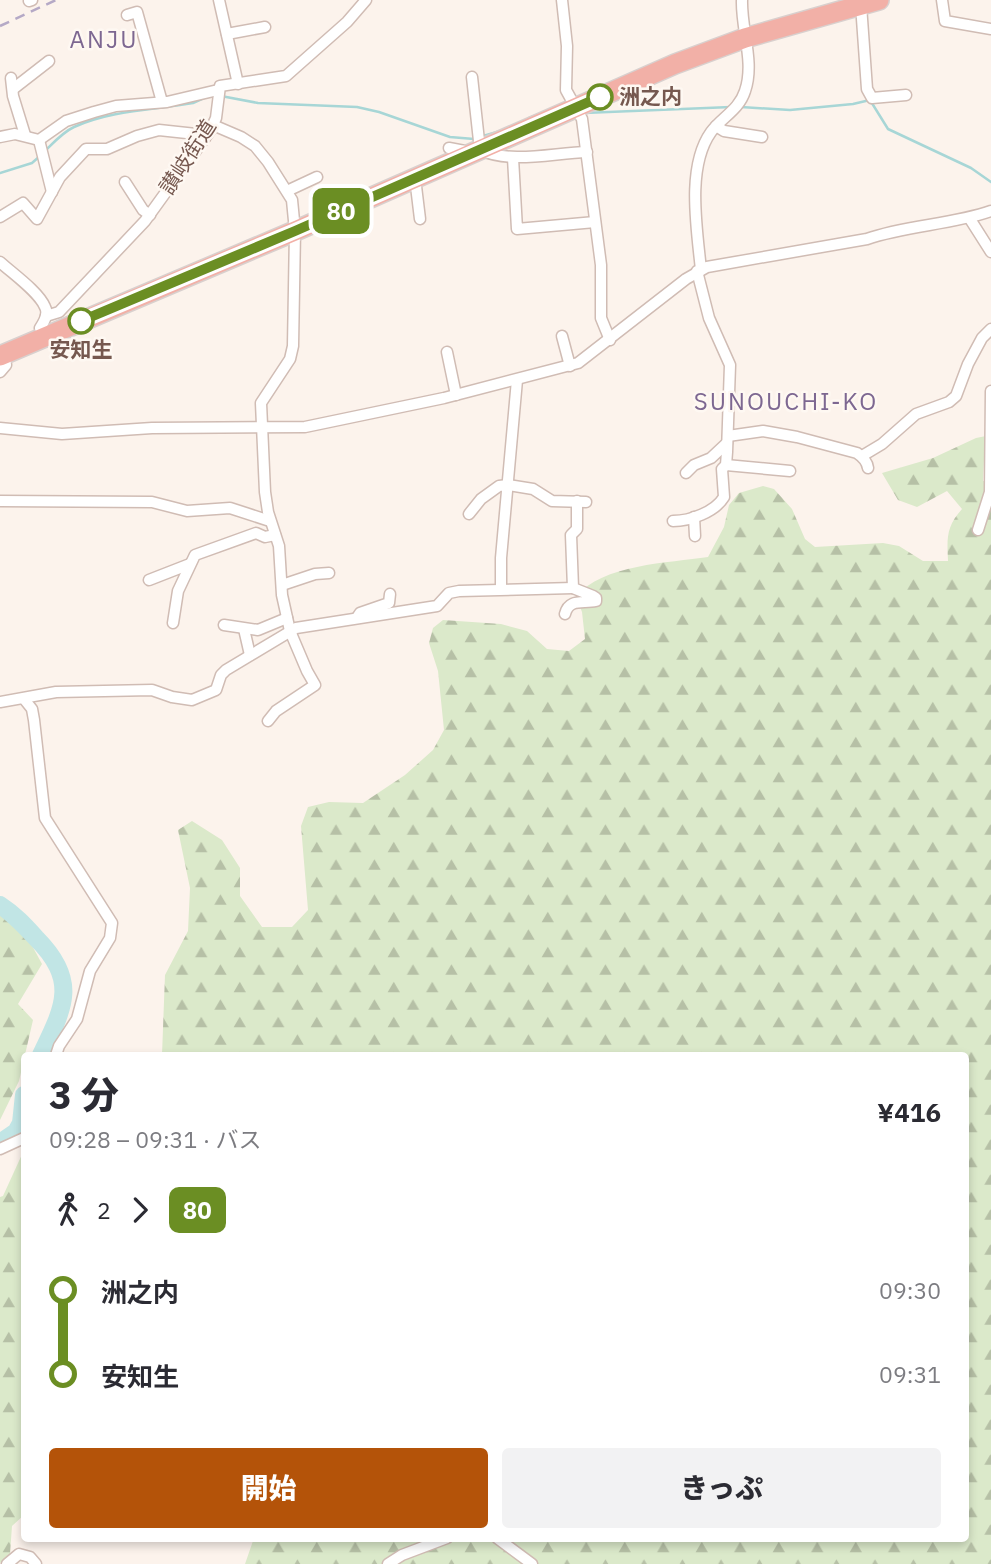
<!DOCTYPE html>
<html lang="ja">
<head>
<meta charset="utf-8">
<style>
  :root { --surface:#fff; --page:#f2f2f3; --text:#2b2b33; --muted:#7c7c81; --accent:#b45309 }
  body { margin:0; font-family:"IBM Plex Sans","Noto Sans JP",sans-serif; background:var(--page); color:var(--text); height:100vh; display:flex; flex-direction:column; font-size:26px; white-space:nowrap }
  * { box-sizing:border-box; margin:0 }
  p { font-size:23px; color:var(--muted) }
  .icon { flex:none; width:38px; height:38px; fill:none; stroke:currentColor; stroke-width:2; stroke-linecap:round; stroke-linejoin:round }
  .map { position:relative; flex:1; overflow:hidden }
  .details { position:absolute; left:21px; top:1052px; width:948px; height:490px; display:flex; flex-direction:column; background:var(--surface); border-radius:7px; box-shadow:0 4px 10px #0003 }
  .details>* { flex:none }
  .badge { padding:0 14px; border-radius:10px; font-size:24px; line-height:46px }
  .map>.badge { position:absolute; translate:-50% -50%; box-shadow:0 0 0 4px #fff }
  .legs { display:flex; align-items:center; gap:10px; height:77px; padding:0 28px; font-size:23px }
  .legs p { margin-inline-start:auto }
  .head { display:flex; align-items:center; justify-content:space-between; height:119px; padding:0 28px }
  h1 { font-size:38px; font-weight:800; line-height:52px }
  .primary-button { display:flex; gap:14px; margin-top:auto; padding:14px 28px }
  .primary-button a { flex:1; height:80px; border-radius:7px; background:var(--accent); color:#fff; font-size:28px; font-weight:800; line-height:80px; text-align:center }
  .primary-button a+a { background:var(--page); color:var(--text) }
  ul { padding:0 28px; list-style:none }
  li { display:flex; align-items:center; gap:24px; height:84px; font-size:26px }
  li i { display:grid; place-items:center; width:10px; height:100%; margin:0 9px; background:currentColor }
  li i::after { content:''; width:18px; height:18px; margin:-9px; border:5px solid; border-radius:50%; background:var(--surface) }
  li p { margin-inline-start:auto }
  li:first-child i { background:linear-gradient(#0000 50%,currentColor 0) }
  li:last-child i { background:linear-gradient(currentColor 50%,#0000 0) }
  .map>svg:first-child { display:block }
  .forest { fill:url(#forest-firs) }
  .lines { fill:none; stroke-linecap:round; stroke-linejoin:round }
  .stream { stroke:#a7d6d6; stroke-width:2.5 }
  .river { stroke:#c1e5e5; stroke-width:18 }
  .street-casing { stroke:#d0bcb4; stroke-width:13 }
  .highway-casing { stroke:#d9d0ce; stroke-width:22 }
  .street { stroke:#fff; stroke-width:10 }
  .highway { stroke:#f2b0a7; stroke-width:19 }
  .rail { stroke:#b5a9c6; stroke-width:2.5; stroke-dasharray:10 7; stroke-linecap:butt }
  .line-1-casing { stroke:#fff; stroke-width:16 }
  .line-1 { stroke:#6b8e23; stroke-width:10 }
  .stop-1-dot { fill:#fff; stroke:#6b8e23; stroke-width:3.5 }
  .labels { text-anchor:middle; stroke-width:5; stroke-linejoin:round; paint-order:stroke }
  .stop-label { font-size:21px; font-weight:bold; fill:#76584f; stroke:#fef8f2; text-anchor:start }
  .street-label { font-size:21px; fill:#76584f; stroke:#fef8f2 }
  .quarter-label { font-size:24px; letter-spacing:2px; fill:#7d6791; stroke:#fef8f2 }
</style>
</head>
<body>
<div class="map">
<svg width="991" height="1564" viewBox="0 0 991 1564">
  <defs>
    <pattern id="forest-firs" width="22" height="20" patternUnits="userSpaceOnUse" patternTransform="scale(1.75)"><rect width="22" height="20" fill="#dbe9ca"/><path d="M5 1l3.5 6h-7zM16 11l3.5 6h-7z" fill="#b6c0a6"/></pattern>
  </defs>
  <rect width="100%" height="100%" fill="#fcf3ec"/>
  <g class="forest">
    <path d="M991,435v19l-7,6 -1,21h8v1083h-746l9,-26h712v-483h-804l3,-80 23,-44 2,-43 -12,-58 14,-9 30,19 18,28v28l22,31h30l16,-17 -7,-84 7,-19 21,-5 34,1 42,-28 28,-25 11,-20 -6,-59 -9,-28 4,-15 10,-8 58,4 26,7 20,18 22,2 16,-12 -3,-27 -6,-15c26,-33 93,-34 132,-40l16,-30 5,-22 10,-12 24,-7 11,3 18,20 13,30 10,8 68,-4 16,3 24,15h25c-1,-23 -2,-34 14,-52l-15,-18 -30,16 -19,-7 -16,-27 51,-15 43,-20z"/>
    <path d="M0,910c20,13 31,33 42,54l-24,40 15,16 -14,61 -19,39z"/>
    <path d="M24,1150v365l-12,11 -2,28 -10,9v-366l3,-1z"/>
  </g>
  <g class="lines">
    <g class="stream">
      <path d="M221,96l37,7 99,4 22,5 71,25 24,2"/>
      <path d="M741,107l49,3 63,-6 17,-4 18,29 83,39 20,14"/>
      <path d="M584,113l147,-6"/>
      <path d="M529,118l13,-5"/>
      <path d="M483,136l14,-4"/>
      <path d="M45,151c9,-9 18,-19 29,-24 38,-17 79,-17 119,-24l11,-5"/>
      <path d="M0,173l32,-10 8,-7"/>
    </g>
    <g class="river">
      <path d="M0,905c14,9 25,21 36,33 43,43 28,69 5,117"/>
      <path d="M0,1143l16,-11 5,-9 3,-28"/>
    </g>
    <g class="street-casing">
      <g id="street">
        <path d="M219,0l19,84"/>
        <path d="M562,0l5,46 -1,44 16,29 19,146v53l9,22"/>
        <path d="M942,0l3,21 46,8"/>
        <path d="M29,1l3,-1"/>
        <path d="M861,5l6,84 5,9 34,-3"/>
        <path d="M127,15l10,-3 25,90"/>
        <path d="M227,34l38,-7"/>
        <path d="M472,77l8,73c32,14 72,3 107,2"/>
        <path d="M11,78l2,18 12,39"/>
        <path d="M13,89l36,-28"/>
        <path d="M213,125l28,12 14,9 13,16 24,38 3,31 -2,115 -3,13 -29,44 4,89 3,20 11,34 3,49 8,36 17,40 8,14 -39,26 -8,10"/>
        <path d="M716,126l8,5 38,6"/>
        <path d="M0,137l15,-3 24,6 27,-19 28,-9 22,-6 51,-4 51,-12"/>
        <path d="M39,140l13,52"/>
        <path d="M449,148l21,4"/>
        <path d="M513,158l4,71 78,-7"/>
        <path d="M415,178l5,41"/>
        <path d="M125,182l18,28 7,5"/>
        <path d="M287,191l30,-14"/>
        <path d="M0,217l23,-14 14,16 23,-42 26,-28h21l30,-13 22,-6 37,4 9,4"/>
        <path d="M970,219l21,33"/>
        <path d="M0,262c12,11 39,30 45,45 4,7 -1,15 -5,21l4,8"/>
        <path d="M701,270c-4,-41 -15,-103 10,-138 11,-15 28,-22 34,-41 10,-29 -4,-61 -3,-91"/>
        <path d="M46,316l13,-4 86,-91 65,-90 6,-13 4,-32 66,-10 61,-54 19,-22"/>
        <path d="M562,336l8,30"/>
        <path d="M447,352l9,43"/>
        <path d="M0,372l6,-7 -2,-11"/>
        <path d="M0,428l62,6 90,-6 153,-1 139,-29 134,-35 108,-84 21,-12 160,-28c40,-14 84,-14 124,-28"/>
        <path d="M728,436l35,-5 34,6 60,16c6,4 10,8 11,15"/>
        <path d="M862,456l20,-12 34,-30 33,-12 7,-6 12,-32 14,-26 9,-9"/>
        <path d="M726,465l64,6"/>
        <path d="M686,473l8,-8 17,-7 16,-15"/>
        <path d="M0,501l152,1 35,9 43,-3 40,13"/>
        <path d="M469,514l12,-15 18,-13 9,-1 25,4 19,12 34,1"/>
        <path d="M694,517l1,19"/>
        <path d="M673,521c17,0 42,-9 51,-24l-2,-28 4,-4 1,-13 3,-87 -21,-47 -12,-47"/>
        <path d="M978,530l12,-38 1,-101"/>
        <path d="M149,580l41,-16"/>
        <path d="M282,585l33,-11 14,-1"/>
        <path d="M501,588v-30l16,-178"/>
        <path d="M565,614c4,-16 18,-10 31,-13v-3l-3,-2 -20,-8 -2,-53 6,-6v-28"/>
        <path d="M358,616l2,-3 29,-10 1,-9"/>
        <path d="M173,623l5,-32 17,-36 61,-22 9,4 10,-2"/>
        <path d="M224,625l34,5 29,-12"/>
        <path d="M244,629l6,26"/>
        <path d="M24,699l8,10 2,11 11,98 67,105 -2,15 -20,33 -13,48 -18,27 -3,9"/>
        <path d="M0,702l56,-10 96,-2 20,7 20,3 24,-10 5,-15 5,-5 70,-42 141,-22 12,-13 10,-2 114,-3"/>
        <path d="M0,1149l24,-11"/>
        <path d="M497,1538l35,26"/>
        <path d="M7,1564l12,-10 11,3 6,7"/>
        <path d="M388,1564l14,-9 45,-17"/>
      </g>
    </g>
    <g class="highway-casing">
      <path id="highway" d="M0,356l295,-125 380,-167 70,-26 134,-38"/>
    </g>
    <use href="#street" class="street"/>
    <use href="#highway" class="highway"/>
    <path class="rail" d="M0,26l56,-26"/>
  </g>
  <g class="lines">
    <g class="line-1-casing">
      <path id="line-1" d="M81,321l214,-90 305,-134"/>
    </g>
    <use href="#line-1" class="line-1"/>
  </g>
  <g class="stop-1-dot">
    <circle cx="600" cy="97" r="12"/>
    <circle cx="81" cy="321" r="12"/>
  </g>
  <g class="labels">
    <g class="stop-label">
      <text x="619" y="104">洲之内</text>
      <text x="81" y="357" text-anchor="middle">安知生</text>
    </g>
    <g class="street-label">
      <text transform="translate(188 157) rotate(-57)" y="7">讃岐街道</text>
    </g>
    <g class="quarter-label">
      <text x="104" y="48">ANJU</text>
      <text x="786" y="410">SUNOUCHI-KO</text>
    </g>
  </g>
</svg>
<b class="badge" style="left:341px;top:211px;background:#6b8e23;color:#fff">80</b>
<section class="details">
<div class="head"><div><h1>3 分</h1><p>09:28 – 09:31 · バス</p></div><b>¥416</b></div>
<div class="legs"><svg class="icon" aria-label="walk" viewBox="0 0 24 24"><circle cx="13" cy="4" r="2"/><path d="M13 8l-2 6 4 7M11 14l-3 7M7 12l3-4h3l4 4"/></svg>2<svg class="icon" aria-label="forward" viewBox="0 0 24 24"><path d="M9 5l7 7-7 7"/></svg><b class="badge" style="background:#6b8e23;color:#fff">80</b></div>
<ul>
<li><i style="color:#6b8e23"></i><b>洲之内</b><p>09:30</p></li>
<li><i style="color:#6b8e23"></i><b>安知生</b><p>09:31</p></li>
</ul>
<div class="primary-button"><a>開始</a><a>きっぷ</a></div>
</section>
</div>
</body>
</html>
